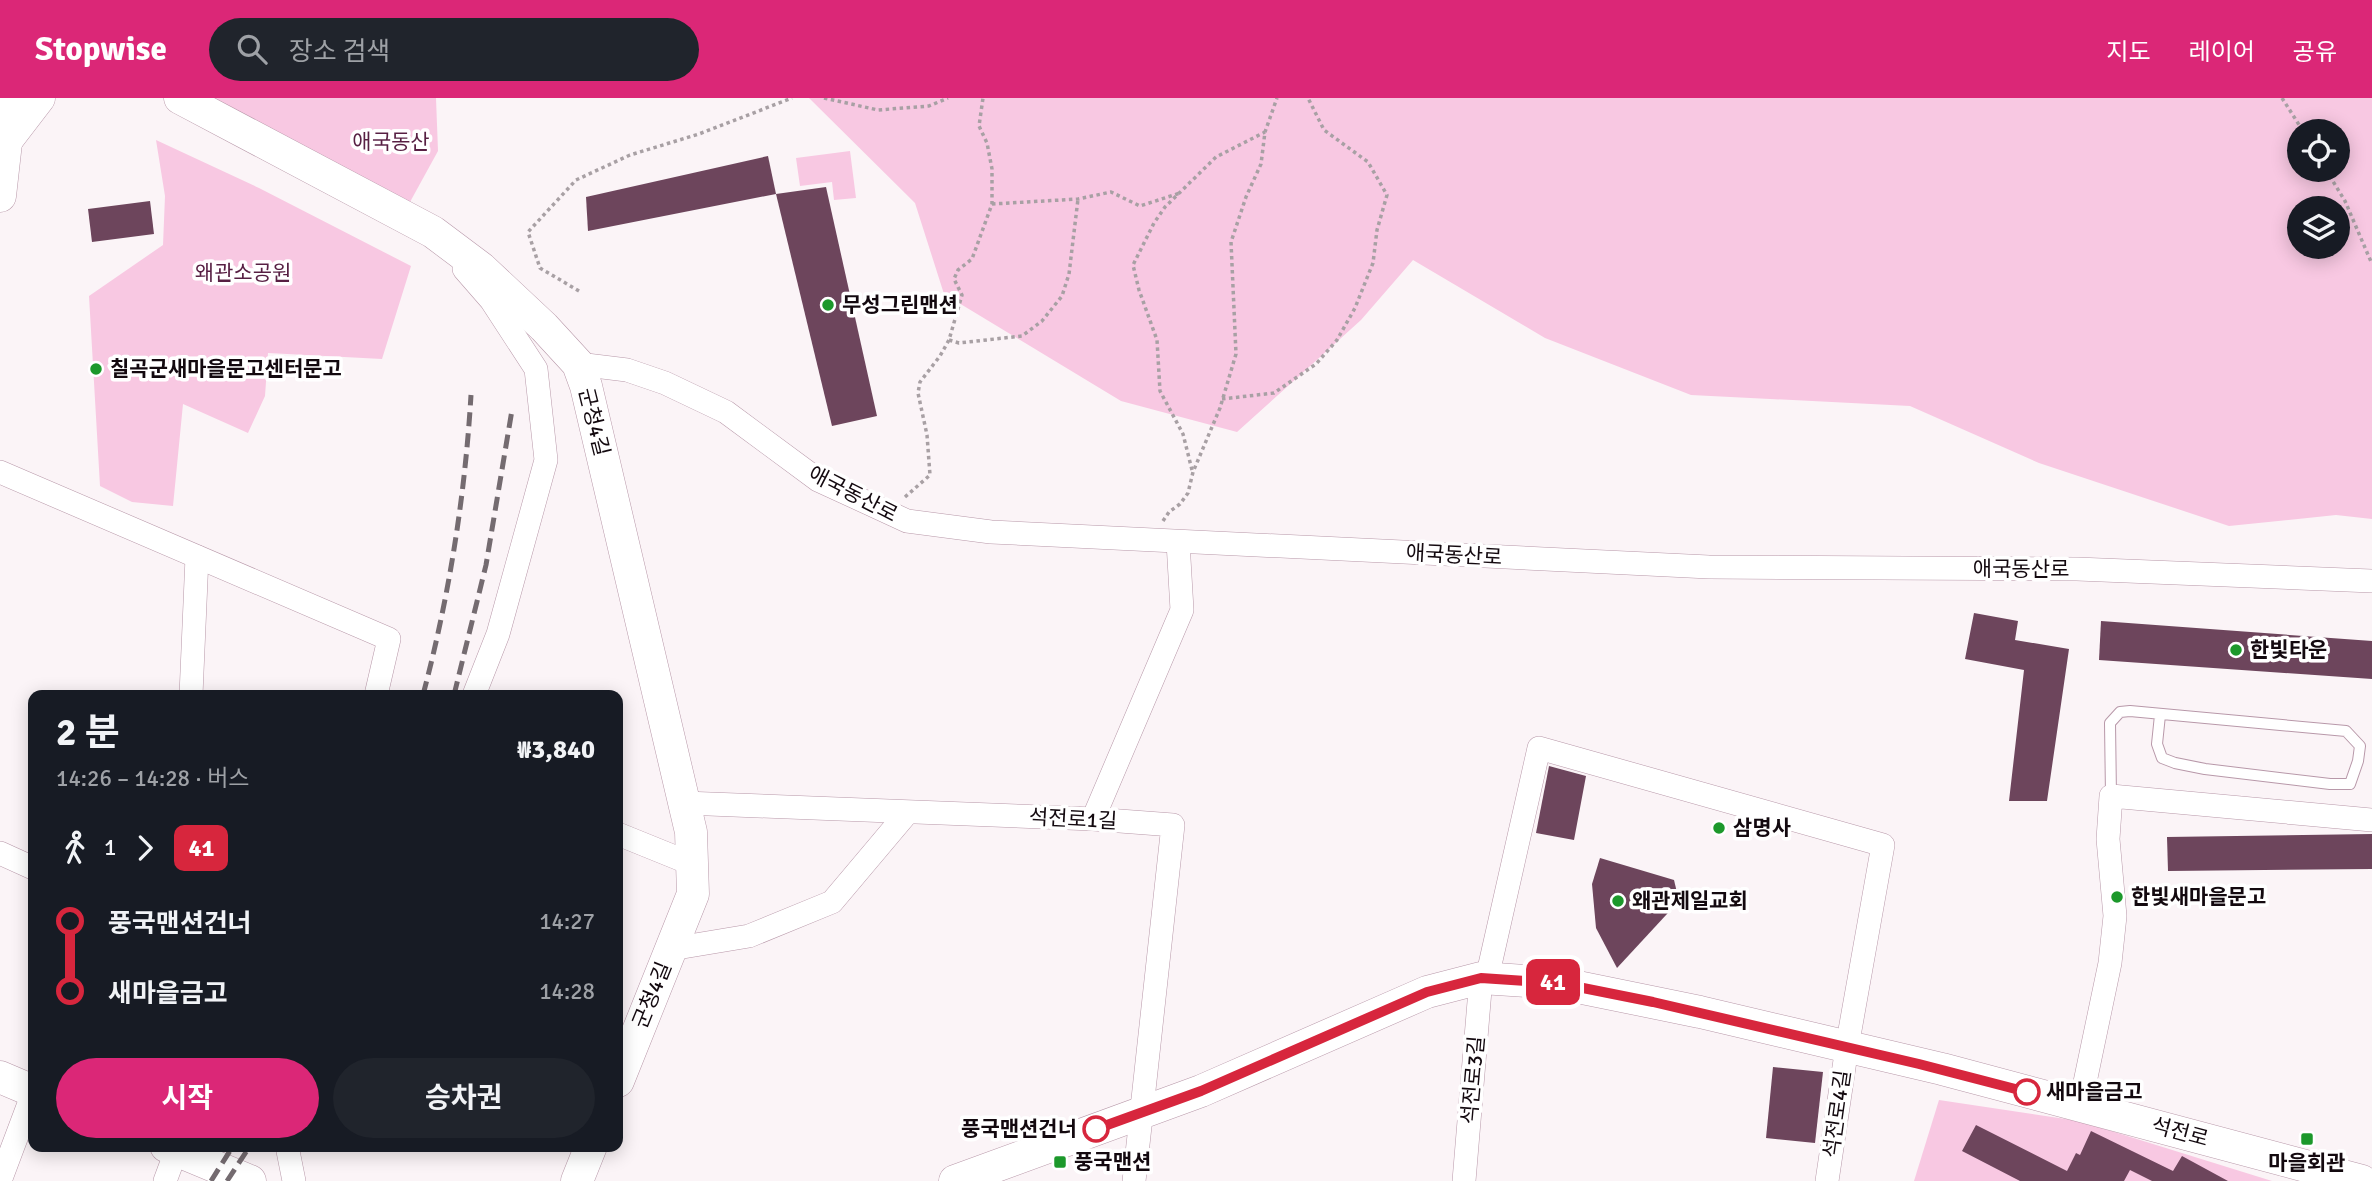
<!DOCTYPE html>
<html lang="ko">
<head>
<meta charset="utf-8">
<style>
  :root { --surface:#171b24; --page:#20242c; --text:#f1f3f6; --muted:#9ea1a6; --accent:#db2777 }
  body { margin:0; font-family:Signika,"Noto Sans KR",sans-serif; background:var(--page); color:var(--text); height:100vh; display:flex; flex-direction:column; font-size:26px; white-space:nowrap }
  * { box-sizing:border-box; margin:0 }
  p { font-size:23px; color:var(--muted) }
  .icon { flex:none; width:38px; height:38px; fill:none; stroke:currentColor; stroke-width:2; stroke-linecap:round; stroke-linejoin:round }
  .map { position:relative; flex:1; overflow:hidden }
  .panel { position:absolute; left:28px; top:592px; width:595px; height:462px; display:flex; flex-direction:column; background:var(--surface); border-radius:14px; box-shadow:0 4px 18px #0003 }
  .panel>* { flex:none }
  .badge { padding:0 14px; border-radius:10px; font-size:24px; line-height:46px }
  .tools { position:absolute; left:2287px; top:21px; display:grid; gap:14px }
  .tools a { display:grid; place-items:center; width:63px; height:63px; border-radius:50%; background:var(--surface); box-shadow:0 4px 18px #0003; font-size:35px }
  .map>.badge { position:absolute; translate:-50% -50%; box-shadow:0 0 0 4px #fff }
  .legs { display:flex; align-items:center; gap:10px; height:77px; padding:0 28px; font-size:23px }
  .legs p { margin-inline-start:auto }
  .overview { display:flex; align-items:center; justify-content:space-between; height:119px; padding:0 28px }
  h1 { font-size:38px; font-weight:700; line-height:52px }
  .cta { display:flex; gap:14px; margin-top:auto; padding:14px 28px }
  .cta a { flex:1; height:80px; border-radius:42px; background:var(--accent); color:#fff; font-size:28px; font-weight:700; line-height:80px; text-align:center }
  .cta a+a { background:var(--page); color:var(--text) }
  ul { padding:0 28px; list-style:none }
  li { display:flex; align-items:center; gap:24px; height:70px; font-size:26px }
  li i { display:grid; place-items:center; width:10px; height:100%; margin:0 9px; background:currentColor }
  li i::after { content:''; width:18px; height:18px; margin:-9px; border:5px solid; border-radius:50%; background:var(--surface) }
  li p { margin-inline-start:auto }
  li:first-child i { background:linear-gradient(#0000 50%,currentColor 0) }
  li:last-child i { background:linear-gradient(currentColor 50%,#0000 0) }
  header { display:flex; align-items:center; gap:42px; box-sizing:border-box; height:98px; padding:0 35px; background:var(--accent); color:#fff }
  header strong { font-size:33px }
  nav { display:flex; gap:38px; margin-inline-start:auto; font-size:24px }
  .search { width:490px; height:63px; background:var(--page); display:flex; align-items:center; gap:18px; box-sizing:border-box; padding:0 24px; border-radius:38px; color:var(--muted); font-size:26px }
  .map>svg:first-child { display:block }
  .green { fill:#f8c8e2; fill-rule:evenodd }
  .building { fill:#6d455c }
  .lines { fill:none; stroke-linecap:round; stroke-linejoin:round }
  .lane-casing { stroke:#b898a9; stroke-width:12 }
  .street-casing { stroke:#b898a9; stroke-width:24 }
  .secondary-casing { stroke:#b898a9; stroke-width:33 }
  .path { stroke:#a8a0a4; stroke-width:3.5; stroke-dasharray:3.5 3.5; stroke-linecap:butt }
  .lane { stroke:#fff; stroke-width:10 }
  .street { stroke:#fff; stroke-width:23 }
  .secondary { stroke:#fff; stroke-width:32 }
  .rail { stroke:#746b70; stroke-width:5; stroke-dasharray:14 7; stroke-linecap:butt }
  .line-1-casing { stroke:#fff; stroke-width:16 }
  .line-1 { stroke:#d7263d; stroke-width:10 }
  .poi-dot { fill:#1c982b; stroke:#fff; stroke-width:2.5 }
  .stop-1-dot { fill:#fff; stroke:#d7263d; stroke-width:3.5 }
  .labels { text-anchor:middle; stroke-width:7; stroke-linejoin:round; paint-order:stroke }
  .park-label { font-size:21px; fill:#571f43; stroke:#fff }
  .poi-label { font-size:21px; font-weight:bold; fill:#13090f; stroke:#fff; text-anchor:start }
  .street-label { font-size:21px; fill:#13090f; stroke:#fff }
  .stop-label { font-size:21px; font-weight:bold; fill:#13090f; stroke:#fff; text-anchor:start }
</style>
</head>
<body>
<header>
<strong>Stopwise</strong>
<div class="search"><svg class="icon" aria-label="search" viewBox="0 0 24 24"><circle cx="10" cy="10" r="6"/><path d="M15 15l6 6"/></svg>장소 검색</div>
<nav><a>지도</a><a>레이어</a><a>공유</a></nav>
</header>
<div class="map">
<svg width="2372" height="1083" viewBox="0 0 2372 1083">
  <rect width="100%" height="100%" fill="#fbf4f7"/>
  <g class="green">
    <path d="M209,0h227l2,53 -28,51z"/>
    <path d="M809,0h1563v421l-36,-4 -107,11 -190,-63 -129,-57 -219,-11 -146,-57 -132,-78 -52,60 -124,112 -116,-31 -177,-107 -29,-91zM2338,33v39h-38v-39zM2338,110v39h-38v-39z"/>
    <path d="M156,42l103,48 152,78 -29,93 -114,-6 -3,43 -17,37 -65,-29 -10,102 -41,-4 -32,-16 -11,-190 74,-51 2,-49z"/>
    <path d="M850,53l6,47 -22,2 -2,-18 -32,4 -4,-28z"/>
    <path d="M1939,1002l140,21 193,60h-358z"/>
  </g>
  <g class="building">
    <path d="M768,58l8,38 -188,37 -2,-34z"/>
    <path d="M826,89l51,229 -45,10 -56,-232z"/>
    <path d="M150,103l4,33 -62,8 -4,-33z"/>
    <path d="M1974,515l44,8 -3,19 54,9 -22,152h-38l15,-131 -59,-11z"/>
    <path d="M2101,523l271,20v38l-273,-19z"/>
    <path d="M1549,668l37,10 -12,64 -38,-7z"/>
    <path d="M2372,736v35l-204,2 -1,-34z"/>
    <path d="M1600,760l74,22 5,21 -62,67 -21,-40 -4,-44z"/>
    <path d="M1773,969l50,5 -8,71 -49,-5z"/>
    <path d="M1976,1027l91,46 9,-18 4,2 11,-24 82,40 9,-15 46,25h-76l-22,-11 -6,11h-104l-58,-30z"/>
  </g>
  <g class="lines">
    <g class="lane-casing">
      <path id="lane" d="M2111,698l-1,-73 10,-11 10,-1 216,20 14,15 -2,15 -8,23h-20l-125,-15 -30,-6 -13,-5 -5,-14 3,-29"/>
    </g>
    <g class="street-casing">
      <g id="street">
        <path d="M464,171l27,31 45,69 10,91 -48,174 -24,61"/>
        <path d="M578,266l49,6 38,13 61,29 92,68 89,41 84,11 718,35 368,2 295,12"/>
        <path d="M0,374l389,167 -13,56"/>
        <path d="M191,597l6,-138"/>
        <path d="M684,705l409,16 80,6 -39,356"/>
        <path d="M1093,721l89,-209 -4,-68"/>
        <path d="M618,736l74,30"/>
        <path d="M0,755l33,15"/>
        <path d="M671,851l78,-13 83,-34 75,-89"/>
        <path d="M1487,880l52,-230 344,97 -36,202 -20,134"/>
        <path d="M2080,1008l30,-143 5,-47 -7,-77 3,-43 261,24"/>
        <path d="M287,1048l7,35"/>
        <path d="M0,1083l33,-88"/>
        <path d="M165,1083l13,-35"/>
        <path d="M1464,1083l17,-203"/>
      </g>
    </g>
    <g class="secondary-casing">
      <g id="secondary">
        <path d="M180,0l253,134 48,36 63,59 34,37 8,22 105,446 2,62 -75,187"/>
        <path d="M6,43l33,-43"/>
        <path d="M0,98l11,-98"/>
        <path d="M0,979l33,14"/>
        <path d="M166,1048l84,35"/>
        <path d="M577,1083l14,-35"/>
        <path d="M955,1083l246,-90 226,-99 54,-14 77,5 142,29 242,57 420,112"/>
      </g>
    </g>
    <g class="path">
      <path d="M824,0l54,12 51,-4 19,-8"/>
      <path d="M2282,0l21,33"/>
      <path d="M2326,72l19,31 27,63"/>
      <path d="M992,106l86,-5 33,-7 29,14 40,-13"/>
      <path d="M579,193l-39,-23 -12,-36 48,-52 54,-25 69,-21 93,-36"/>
      <path d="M949,242l10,3 63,-7 20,-15 20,-25 7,-22 9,-75"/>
      <path d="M1222,301l52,-6 42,-29 21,-24 18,-32 18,-45 4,-33 10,-35 -19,-33 -44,-32 -16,-32"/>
      <path d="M1192,372l-9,-36 -23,-43 -3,-51 -18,-50 -6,-25 21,-42 11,-16 51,-50 49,-25"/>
      <path d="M905,399l25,-22 -3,-40 -9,-42 2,-11 20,-26 9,-16 13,-45 -8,-16 4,-9 14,-11 20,-55v-35l-5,-26 -8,-17 4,-28"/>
      <path d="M1163,423l6,-9 11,-8 8,-11 5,-21 27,-64 16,-54 -5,-112 15,-45 15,-33 4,-32 12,-34"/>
    </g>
    <use href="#lane" class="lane"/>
    <use href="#street" class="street"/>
    <use href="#secondary" class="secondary"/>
    <g class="rail">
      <path d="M423,597c26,-98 42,-199 48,-300"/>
      <path d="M454,597l32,-130 26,-155"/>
      <path d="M211,1083l22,-35"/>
      <path d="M227,1083l23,-35"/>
    </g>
  </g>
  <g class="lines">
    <g class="line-1-casing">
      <path id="line-1" d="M1096,1031l105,-38 226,-99 54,-14 77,5 95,19 266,62 108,28"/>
    </g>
    <use href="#line-1" class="line-1"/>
  </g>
  <g class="poi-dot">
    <circle cx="828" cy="207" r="7"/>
    <circle cx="96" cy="271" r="7"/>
    <circle cx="2236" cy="552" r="7"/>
    <circle cx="1719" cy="730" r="7"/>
    <circle cx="2117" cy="799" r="7"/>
    <circle cx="1618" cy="803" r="7"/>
    <rect x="2300" y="1034" width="14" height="14" rx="3.5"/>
    <rect x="1053" y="1057" width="14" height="14" rx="3.5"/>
  </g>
  <g class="stop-1-dot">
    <circle cx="2027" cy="994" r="12"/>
    <circle cx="1096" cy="1031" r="12"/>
  </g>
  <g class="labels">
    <g class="park-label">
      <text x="391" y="51">애국동산</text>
      <text x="243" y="182">왜관소공원</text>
    </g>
    <g class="poi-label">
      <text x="842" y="214">무성그린맨션</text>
      <text x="110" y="278">칠곡군새마을문고센터문고</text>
      <text x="2250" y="559">한빛타운</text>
      <text x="1733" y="737">삼명사</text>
      <text x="2131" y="806">한빛새마을문고</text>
      <text x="1632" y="810">왜관제일교회</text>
      <text x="1074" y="1071">풍국맨션</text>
      <text x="2307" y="1072" text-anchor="middle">마을회관</text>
    </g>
    <g class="street-label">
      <text transform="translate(594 324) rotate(76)" y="7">군청4길</text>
      <text transform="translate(853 396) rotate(27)" y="7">애국동산로</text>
      <text transform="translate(1454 457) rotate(3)" y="7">애국동산로</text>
      <text x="2021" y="478">애국동산로</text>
      <text transform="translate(1073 721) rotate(3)" y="7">석전로1길</text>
      <text transform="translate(652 897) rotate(-68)" y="7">군청4길</text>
      <text transform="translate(1473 982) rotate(-85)" y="7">석전로3길</text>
      <text transform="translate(1837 1016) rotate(-82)" y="7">석전로4길</text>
      <text transform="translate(2180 1034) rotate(15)" y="7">석전로</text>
    </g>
    <g class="stop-label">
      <text x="2046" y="1001">새마을금고</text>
      <text x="1077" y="1038" text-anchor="end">풍국맨션건너</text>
    </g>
  </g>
</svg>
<div class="tools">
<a><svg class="icon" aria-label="locate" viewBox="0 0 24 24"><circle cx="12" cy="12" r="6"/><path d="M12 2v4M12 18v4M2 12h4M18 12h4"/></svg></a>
<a><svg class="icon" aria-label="layers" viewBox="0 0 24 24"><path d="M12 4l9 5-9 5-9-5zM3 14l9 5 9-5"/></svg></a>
</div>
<b class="badge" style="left:1553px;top:884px;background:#d7263d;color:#fff">41</b>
<section class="panel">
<div class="overview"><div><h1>2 분</h1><p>14:26 – 14:28 · 버스</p></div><b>₩3,840</b></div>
<div class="legs"><svg class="icon" aria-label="walk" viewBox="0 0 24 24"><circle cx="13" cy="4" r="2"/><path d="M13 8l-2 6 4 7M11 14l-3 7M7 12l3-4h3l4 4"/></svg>1<svg class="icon" aria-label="forward" viewBox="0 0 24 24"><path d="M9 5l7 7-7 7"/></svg><b class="badge" style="background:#d7263d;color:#fff">41</b></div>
<ul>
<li><i style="color:#d7263d"></i><b>풍국맨션건너</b><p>14:27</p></li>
<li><i style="color:#d7263d"></i><b>새마을금고</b><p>14:28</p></li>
</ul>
<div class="cta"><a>시작</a><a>승차권</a></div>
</section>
</div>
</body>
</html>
